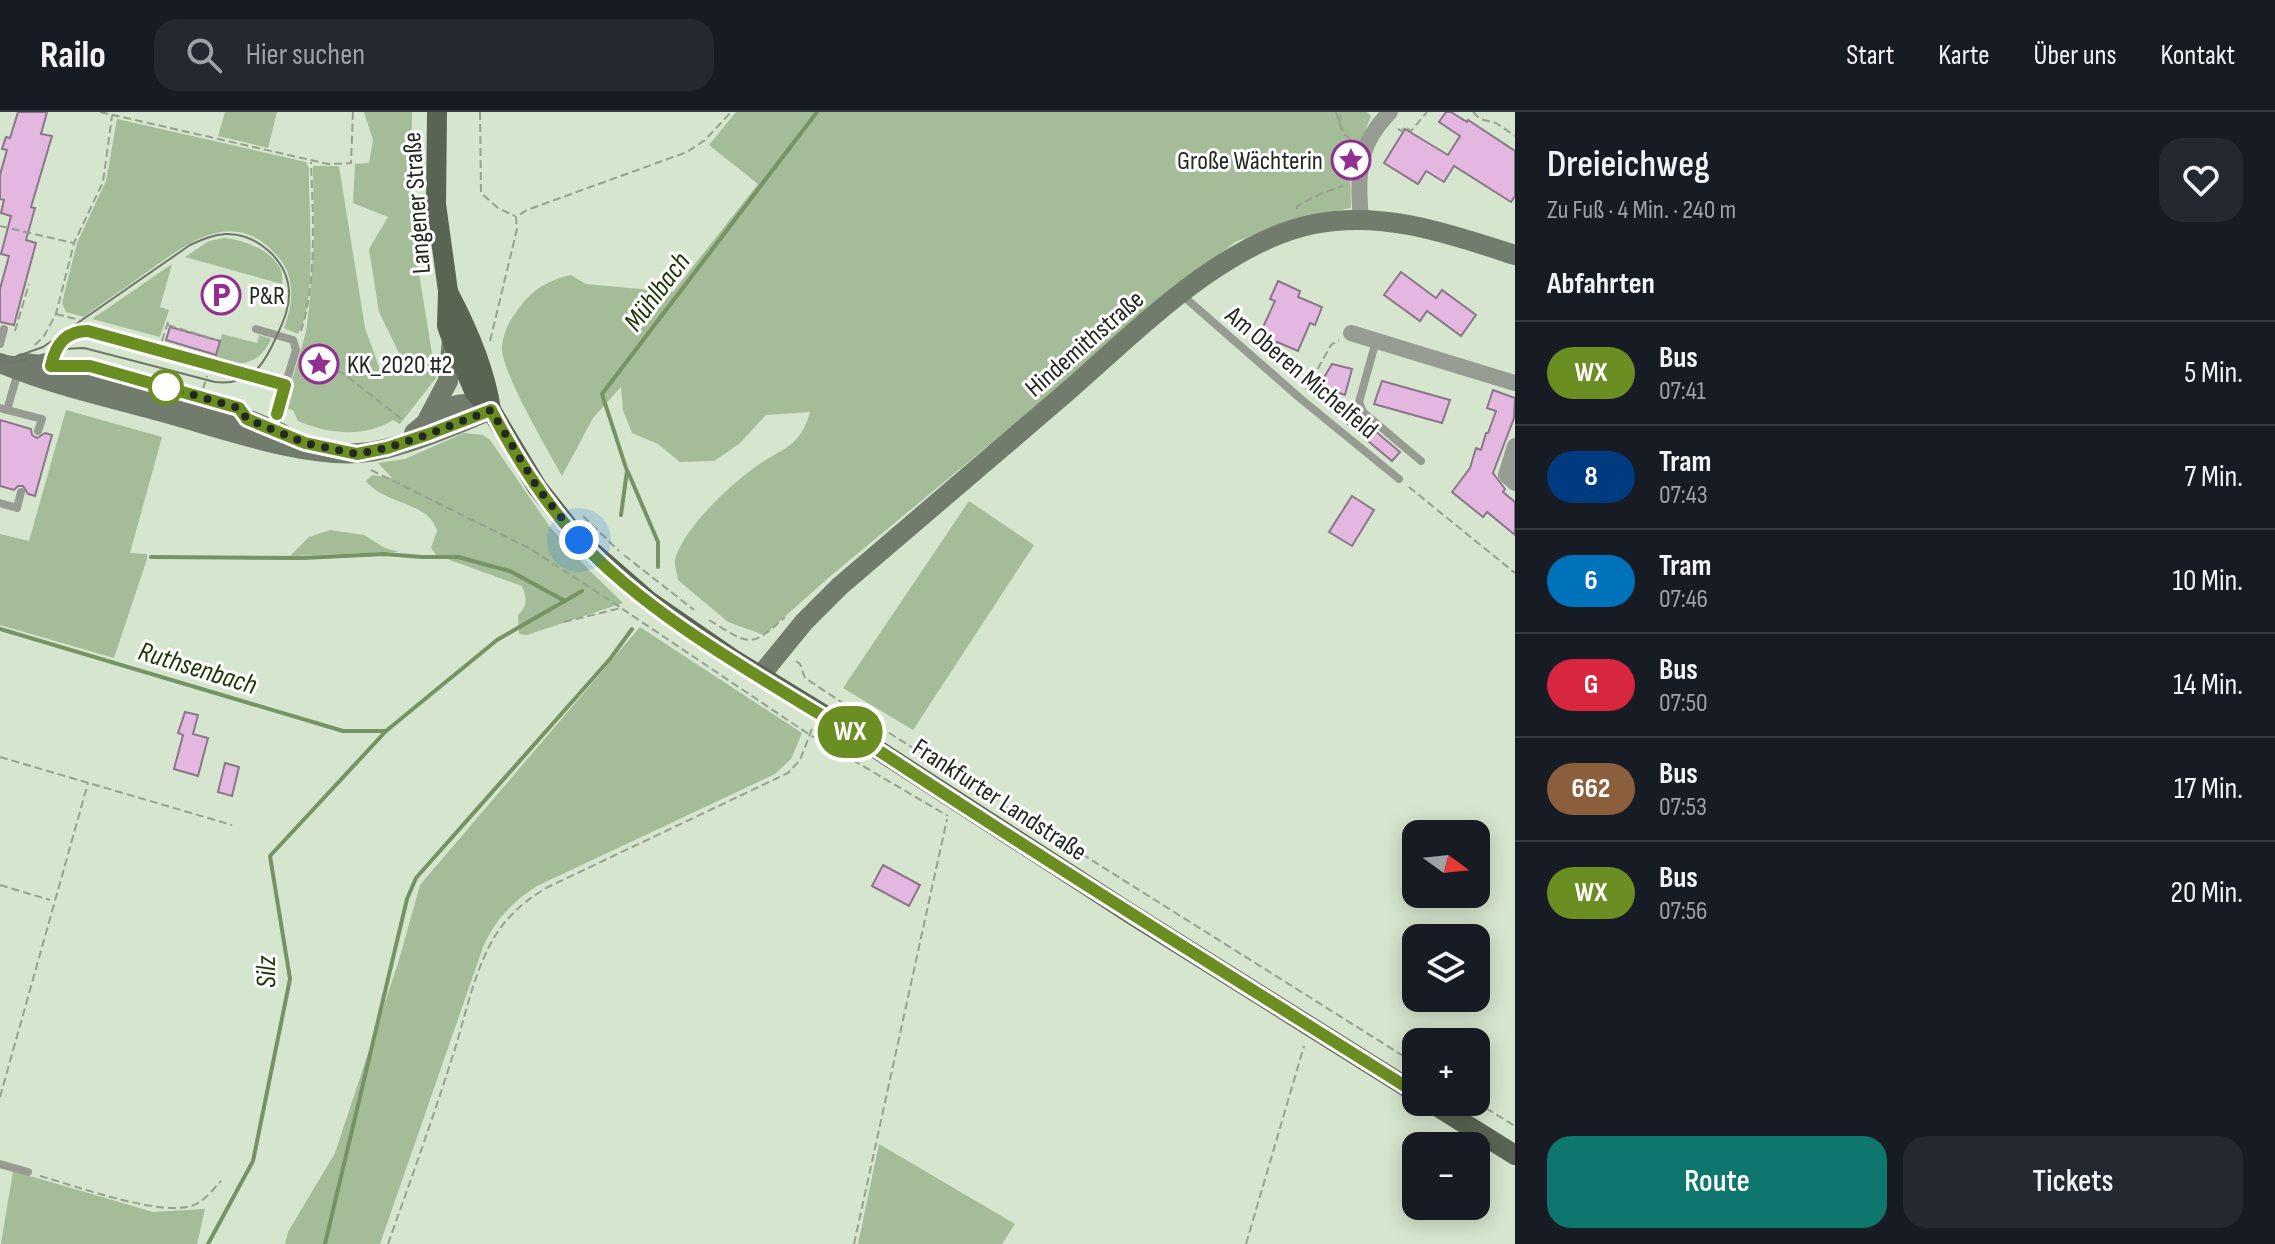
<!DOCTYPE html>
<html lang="de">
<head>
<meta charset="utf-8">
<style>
  :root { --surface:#171b24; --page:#242831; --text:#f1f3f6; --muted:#9ea1a6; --line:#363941; --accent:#0f766e }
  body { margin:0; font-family:"Sofia Sans Condensed",sans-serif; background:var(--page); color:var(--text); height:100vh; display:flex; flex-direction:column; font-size:30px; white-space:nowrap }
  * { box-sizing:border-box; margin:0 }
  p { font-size:26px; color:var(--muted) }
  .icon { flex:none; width:44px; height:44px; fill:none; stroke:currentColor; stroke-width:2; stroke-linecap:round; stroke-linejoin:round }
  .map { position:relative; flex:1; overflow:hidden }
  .drawer { display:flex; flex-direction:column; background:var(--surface); width:760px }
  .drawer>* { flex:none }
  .badge { padding:0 16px; border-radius:26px; font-size:28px; line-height:52px }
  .needle { width:52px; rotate:105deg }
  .tools { position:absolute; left:1402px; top:708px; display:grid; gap:16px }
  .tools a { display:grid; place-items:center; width:88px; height:88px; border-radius:16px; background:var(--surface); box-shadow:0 4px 20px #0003; font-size:40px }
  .you { position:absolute; width:40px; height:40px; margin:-20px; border:6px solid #fff; border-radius:50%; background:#1a73e8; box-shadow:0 0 0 12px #1a73e833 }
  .map>.badge { position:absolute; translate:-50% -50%; box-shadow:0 0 0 4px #fff }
  h2 { padding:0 32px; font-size:30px; line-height:72px }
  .round { display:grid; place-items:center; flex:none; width:84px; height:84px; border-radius:24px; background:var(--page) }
  .summary { display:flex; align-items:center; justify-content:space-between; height:136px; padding:0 32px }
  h1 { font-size:38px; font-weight:600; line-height:60px }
  .cta { display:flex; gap:16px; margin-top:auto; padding:16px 32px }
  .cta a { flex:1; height:92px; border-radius:24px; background:var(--accent); color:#fff; font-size:32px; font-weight:600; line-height:92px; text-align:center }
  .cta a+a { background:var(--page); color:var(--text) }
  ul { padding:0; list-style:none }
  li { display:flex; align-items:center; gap:24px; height:104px; padding:0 32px; border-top:2px solid var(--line) }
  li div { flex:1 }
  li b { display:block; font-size:30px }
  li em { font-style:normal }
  li .badge { min-width:88px; font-weight:700; text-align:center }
  header { display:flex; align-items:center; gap:48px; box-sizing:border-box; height:112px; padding:0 40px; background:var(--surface); border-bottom:2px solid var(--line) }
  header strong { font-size:38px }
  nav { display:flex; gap:44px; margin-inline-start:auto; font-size:28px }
  .search { width:560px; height:72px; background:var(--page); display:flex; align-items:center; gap:20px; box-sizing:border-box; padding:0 28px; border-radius:24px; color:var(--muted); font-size:30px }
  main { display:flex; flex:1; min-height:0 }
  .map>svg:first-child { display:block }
  .green { fill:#a5bc98 }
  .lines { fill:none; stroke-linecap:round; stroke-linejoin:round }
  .stream { stroke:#759364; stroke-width:4 }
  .building { fill:#e3b7e0; stroke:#8a7789; stroke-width:2 }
  .path { stroke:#96a190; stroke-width:2; stroke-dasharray:8 4; stroke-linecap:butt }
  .lane { stroke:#969c92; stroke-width:8 }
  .street { stroke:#969c92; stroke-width:16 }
  .secondary { stroke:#727c6d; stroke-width:20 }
  .primary { stroke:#596453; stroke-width:20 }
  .tram { stroke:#6e7769; stroke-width:2 }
  .line-casing { stroke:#fff; stroke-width:18 }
  .line { stroke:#6b8e23; stroke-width:12 }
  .walk { stroke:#232820; stroke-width:8; stroke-dasharray:0 14.4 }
  .stop-dot { fill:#fff; stroke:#6b8e23; stroke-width:4 }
  .labels { text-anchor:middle; stroke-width:6; stroke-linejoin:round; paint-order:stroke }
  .poi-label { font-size:26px; fill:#232820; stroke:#fff; text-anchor:start }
  .street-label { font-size:26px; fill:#232820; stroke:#fff }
  .water-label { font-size:28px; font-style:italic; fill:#1b3703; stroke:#fff }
</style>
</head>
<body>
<header>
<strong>Railo</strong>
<div class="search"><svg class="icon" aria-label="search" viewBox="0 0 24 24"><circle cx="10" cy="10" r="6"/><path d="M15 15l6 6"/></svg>Hier suchen</div>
<nav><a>Start</a><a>Karte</a><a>Über uns</a><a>Kontakt</a></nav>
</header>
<main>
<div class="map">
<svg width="1515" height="1132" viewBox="0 0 1515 1132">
  <rect width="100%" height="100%" fill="#d6e5ce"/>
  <g class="green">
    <path d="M225,0h52l-9,36 -50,-12z"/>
    <path d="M364,0h48l-1,112 25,154 -36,46 -7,-4c-28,18 -65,14 -95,1l-5,-11 -9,-2 22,-76 4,-33 4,-58 -1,-75h26l26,162 17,47 3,-18 14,-4 -20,-41 -10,-63 19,-32 -35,-14 2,-39 14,-1 4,-23z"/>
    <path d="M736,0h631l4,4 -21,54 1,38 -52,10 -64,24 -401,331 -70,62 -36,-13 -50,-42c-1,-7 -5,-17 -2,-24 11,-30 49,-66 74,-85 26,-22 50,-20 60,-59l-44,3 -27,29 -25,17 -34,1 -22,-18 -26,-11 -9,-23 -2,-23 -28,31 -31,58c-13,-24 -63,-108 -60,-130 2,-16 8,-27 18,-39 12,-18 31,-28 51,-32l15,9 87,8 85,-108 -49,-39z"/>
    <path d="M117,7l189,43 3,6c-1,40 9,133 -11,166l-14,-6c9,-24 12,-50 -5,-70 -45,-54 -92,-14 -135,16 -20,15 -41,28 -60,43l-18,-5 -4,-9 15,-60 29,-62z"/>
    <path d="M224,126c22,2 63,17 58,46l-97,-27 24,-16z"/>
    <path d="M172,152l-12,43 9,3 -9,27 -68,-18z"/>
    <path d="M222,222l35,9 2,-8 12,4c-11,26 -33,28 -57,23z"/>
    <path d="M66,298l96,27 -32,116 17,1v5l-33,99 -114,-33v-91l29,7z"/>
    <path d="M464,321l19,2 7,5 60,87 37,41 36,35 -96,32 -8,-1 -1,-19c10,-10 9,-16 4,-29l-86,-31 -5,-7 6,-17c-7,-29 -54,-27 -71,-50l6,-6 20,3 -14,-15 27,-4z"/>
    <path d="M969,389l65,44 -121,185 -70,-42z"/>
    <path d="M330,418l34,5 21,13 14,4 -109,4 19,-19z"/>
    <path d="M640,515l162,106 -11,26 -16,15 -238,112c-26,17 -41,33 -54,61l-103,297h-95l3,-12 47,-79 64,-193 21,-75z"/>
    <path d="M879,1032l136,80 -13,20h-144z"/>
    <path d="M13,1059l140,41 52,-3 -8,35h-196z"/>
  </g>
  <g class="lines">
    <g class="stream">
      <path d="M628,360l30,70v25"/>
      <path d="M621,403l6,-44 -25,-77 215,-282"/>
      <path d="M151,445l152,1 81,-4 38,3h36l52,14 55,30"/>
      <path d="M0,517l343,102h43"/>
      <path d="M208,1132l45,-83 37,-182 -20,-123 116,-125 111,-91 85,-49"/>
      <path d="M325,1132l82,-345 9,-21 194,-219 22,-30"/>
    </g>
  </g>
  <g class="building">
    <path d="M18,0h29l-6,22 11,2 -21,71 4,1 -9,32 10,3 -22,82 -14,-3v-33l9,-33 -8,-2 10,-38 -10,-3 3,-13 -4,-1v-24l7,-25 -5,-1 4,-12 4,1z"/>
    <path d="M1446,0h5l16,10 1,-2 47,31v45l-4,6 -57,-36 -10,16 -18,-11 -8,13 -34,-21 21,-34 43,26 12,-19 -21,-14z"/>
    <path d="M1401,160l35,26 6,-8 34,25 -15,21 -34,-25 -7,10 -36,-26z"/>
    <path d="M1278,169l22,10 -2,6 24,10 -7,18 -5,-2 -12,28 -21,-9 -1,4 -18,-8 17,-37 -5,-2z"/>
    <path d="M170,215l50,14 -4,14 -50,-15z"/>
    <path d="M1332,252l20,5 -7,26 -26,-9z"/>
    <path d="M1382,269l68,19 -8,23 -68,-19z"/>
    <path d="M1493,278l22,8 -1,20 -21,55 12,16 -2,3 12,10v33l-28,-23 -4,5 -31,-25 18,-24 6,-20 5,2 5,-17h2l8,-22 -9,-3z"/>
    <path d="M1348,296l52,44 -8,9 -49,-41z"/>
    <path d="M0,308l31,9 1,6 5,3 8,-5 7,2 -17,61 -7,-2 -5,-8h-5l-4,4 -14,-4z"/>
    <path d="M1352,384l22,14 -22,36 -23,-14z"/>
    <path d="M185,600l13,3 -5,19 15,4 -10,38 -24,-7 9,-34 -5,-2z"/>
    <path d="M225,651l14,4 -7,29 -14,-4z"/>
    <path d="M883,753l37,20 -11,21 -37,-20z"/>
  </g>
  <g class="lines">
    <g class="path">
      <path d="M100,0l228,52 23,-1 2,-51"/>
      <path d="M480,0l1,81 17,15 17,8"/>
      <path d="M1336,0l7,21 10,9"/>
      <path d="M1473,0l7,7 16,4 19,13"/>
      <path d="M1339,11l3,-11"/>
      <path d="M1398,17l4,2 3,-4 6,4 16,-19"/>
      <path d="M1297,97v-3l25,-13 21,-7"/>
      <path d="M0,114l73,17"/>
      <path d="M56,202l24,6"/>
      <path d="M168,213l49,15"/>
      <path d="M15,219l14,-47"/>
      <path d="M301,219c16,-49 12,-117 10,-169"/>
      <path d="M162,229l7,-22"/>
      <path d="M490,229l27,-112 -1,-12 11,-7 160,-58 18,-12 26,-28"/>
      <path d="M35,233l9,-9 12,-22 18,-71 29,-61 9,-66"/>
      <path d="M326,255l18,7 59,46"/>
      <path d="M203,277l4,-13"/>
      <path d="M1306,278l25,-45 8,-5"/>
      <path d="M371,358l158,78 91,59"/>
      <path d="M1409,375l106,86"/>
      <path d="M583,404l36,35"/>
      <path d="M624,443l70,55"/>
      <path d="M709,508c41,25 41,29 76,-3"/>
      <path d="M564,510l57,-14 189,127 138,81"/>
      <path d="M796,549l4,3 5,14 62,41 549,345"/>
      <path d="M0,645l232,68"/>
      <path d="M0,773l50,15"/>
      <path d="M0,985l88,-314"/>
      <path d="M1476,990l39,24"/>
      <path d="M40,1064c34,9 129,45 158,27 9,-5 16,-15 23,-22"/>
      <path d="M388,1132c22,-62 44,-123 64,-186 13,-39 21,-86 43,-122 13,-21 32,-37 53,-49l240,-114 12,-13 13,-34"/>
      <path d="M854,1132l93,-425"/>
      <path d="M1246,1132l58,-198"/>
    </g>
    <g class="lane">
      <path d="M1182,183l119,104 98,80"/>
      <path d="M256,217l37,11 3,10 -24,78"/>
      <path d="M1376,229l-17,61 4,10 58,49"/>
      <path d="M0,232l4,-15"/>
      <path d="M52,252c4,-20 15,-33 36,-33l197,54"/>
      <path d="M0,296l42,11 -4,12"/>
      <path d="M7,298l11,-38"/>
      <path d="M0,391l17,5 4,-16"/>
      <path d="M0,1052l28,8"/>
    </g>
    <g class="street">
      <path d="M1361,108c-4,-45 -4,-75 29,-108"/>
      <path d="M1351,221l164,50"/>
      <path d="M1515,334l-9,29 9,8"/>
    </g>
    <g class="secondary">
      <path d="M0,251c54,23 113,35 169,51 55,15 133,43 190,39 37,-2 97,-28 132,-43"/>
      <path d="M23,251l47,5 177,51 34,14"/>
      <path d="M428,307l20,-38 4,-41"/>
      <path d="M414,321c25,-21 43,-39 77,-23"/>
      <path d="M760,564l44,-54 36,-36c74,-63 148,-126 221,-189 71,-61 159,-154 253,-173 69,-14 136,10 201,31"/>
    </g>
    <g class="primary">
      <path d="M437,0l-1,92 12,87 -1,35 5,14 23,53 16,17 46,77 42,53 70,61 84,58 85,52 313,203 285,179"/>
      <path d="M449,182c19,36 36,75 42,116"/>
      <path d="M1430,990l85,53"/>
    </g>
    <path class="tram" d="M0,244l15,1 28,-10 147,-102c11,-5 22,-10 35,-11 32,-1 62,26 64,57 1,15 -5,29 -11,42 -13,30 -25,53 -63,49l-131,-34 -22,1 -41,12 -21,2"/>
  </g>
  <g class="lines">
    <g class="line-casing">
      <path id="line" d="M277,302l8,-29 -197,-54c-23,0 -33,15 -37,35h39l149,42 8,11 58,24 52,11 30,-6 42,-14 62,-24c24,46 52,91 88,130 81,88 211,152 311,218 174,115 350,224 526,335"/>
    </g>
    <use href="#line" class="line"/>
    <path class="walk" d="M166,275l73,21 8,11 58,24 52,11 30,-6 42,-14 62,-24 46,77 42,53"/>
  </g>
  <defs>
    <g id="sight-ring" transform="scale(2)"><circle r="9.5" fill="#fff" stroke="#932e93" stroke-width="1.5"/><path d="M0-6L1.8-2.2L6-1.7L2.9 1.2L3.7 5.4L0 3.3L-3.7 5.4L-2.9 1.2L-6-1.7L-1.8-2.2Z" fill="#932e93"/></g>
    <g id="parking-ring" transform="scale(2)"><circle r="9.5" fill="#fff" stroke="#932e93" stroke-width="1.5"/><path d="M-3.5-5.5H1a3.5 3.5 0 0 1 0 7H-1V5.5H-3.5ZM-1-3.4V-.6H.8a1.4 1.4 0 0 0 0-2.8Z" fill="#932e93"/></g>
  </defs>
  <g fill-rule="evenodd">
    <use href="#sight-ring" x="1351" y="48"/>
    <use href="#parking-ring" x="221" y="183"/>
    <use href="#sight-ring" x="319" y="252"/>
  </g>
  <circle class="stop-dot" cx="166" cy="275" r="16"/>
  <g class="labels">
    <g class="poi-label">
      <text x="1323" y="57" text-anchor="end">Große Wächterin</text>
      <text x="249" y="192">P&amp;R</text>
      <text x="347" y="261">KK_2020 #2</text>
    </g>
    <g class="street-label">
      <text transform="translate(416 91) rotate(-94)" y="9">Langener Straße</text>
      <text transform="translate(1084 231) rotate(-41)" y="9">Hindemithstraße</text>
      <text transform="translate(1302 260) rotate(40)" y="9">Am Oberen Michelfeld</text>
      <text transform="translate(1000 687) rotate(33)" y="9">Frankfurter Landstraße</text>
    </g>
    <g class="water-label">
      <text transform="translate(656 179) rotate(-53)" y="10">Mühlbach</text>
      <text transform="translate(198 555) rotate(17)" y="10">Ruthsenbach</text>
      <text transform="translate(265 860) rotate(-91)" y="10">Silz</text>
    </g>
  </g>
</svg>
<div class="tools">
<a><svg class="needle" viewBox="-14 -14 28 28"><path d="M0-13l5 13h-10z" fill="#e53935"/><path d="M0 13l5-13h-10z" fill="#9ea1a6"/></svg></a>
<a><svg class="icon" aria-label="layers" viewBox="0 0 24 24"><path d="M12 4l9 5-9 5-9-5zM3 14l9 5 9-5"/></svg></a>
<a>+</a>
<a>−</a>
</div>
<div class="you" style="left:579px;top:428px"></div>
<b class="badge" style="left:850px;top:620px;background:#6b8e23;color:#fff">WX</b>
</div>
<section class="drawer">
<div class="summary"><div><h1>Dreieichweg</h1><p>Zu Fuß · 4 Min. · 240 m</p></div><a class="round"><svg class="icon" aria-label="heart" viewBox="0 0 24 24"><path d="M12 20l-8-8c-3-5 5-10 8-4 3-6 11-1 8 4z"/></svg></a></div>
<h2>Abfahrten</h2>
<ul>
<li><span class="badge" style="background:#6b8e23;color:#fff">WX</span><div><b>Bus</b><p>07:41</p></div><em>5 Min.</em></li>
<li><span class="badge" style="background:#003b80;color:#fff">8</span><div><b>Tram</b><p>07:43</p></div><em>7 Min.</em></li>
<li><span class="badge" style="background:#0072bc;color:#fff">6</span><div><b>Tram</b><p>07:46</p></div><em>10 Min.</em></li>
<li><span class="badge" style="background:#d7263d;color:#fff">G</span><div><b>Bus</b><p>07:50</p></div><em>14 Min.</em></li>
<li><span class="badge" style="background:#8b5e3c;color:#fff">662</span><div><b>Bus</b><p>07:53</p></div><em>17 Min.</em></li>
<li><span class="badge" style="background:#6b8e23;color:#fff">WX</span><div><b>Bus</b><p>07:56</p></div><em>20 Min.</em></li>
</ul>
<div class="cta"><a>Route</a><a>Tickets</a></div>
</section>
</main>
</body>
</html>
